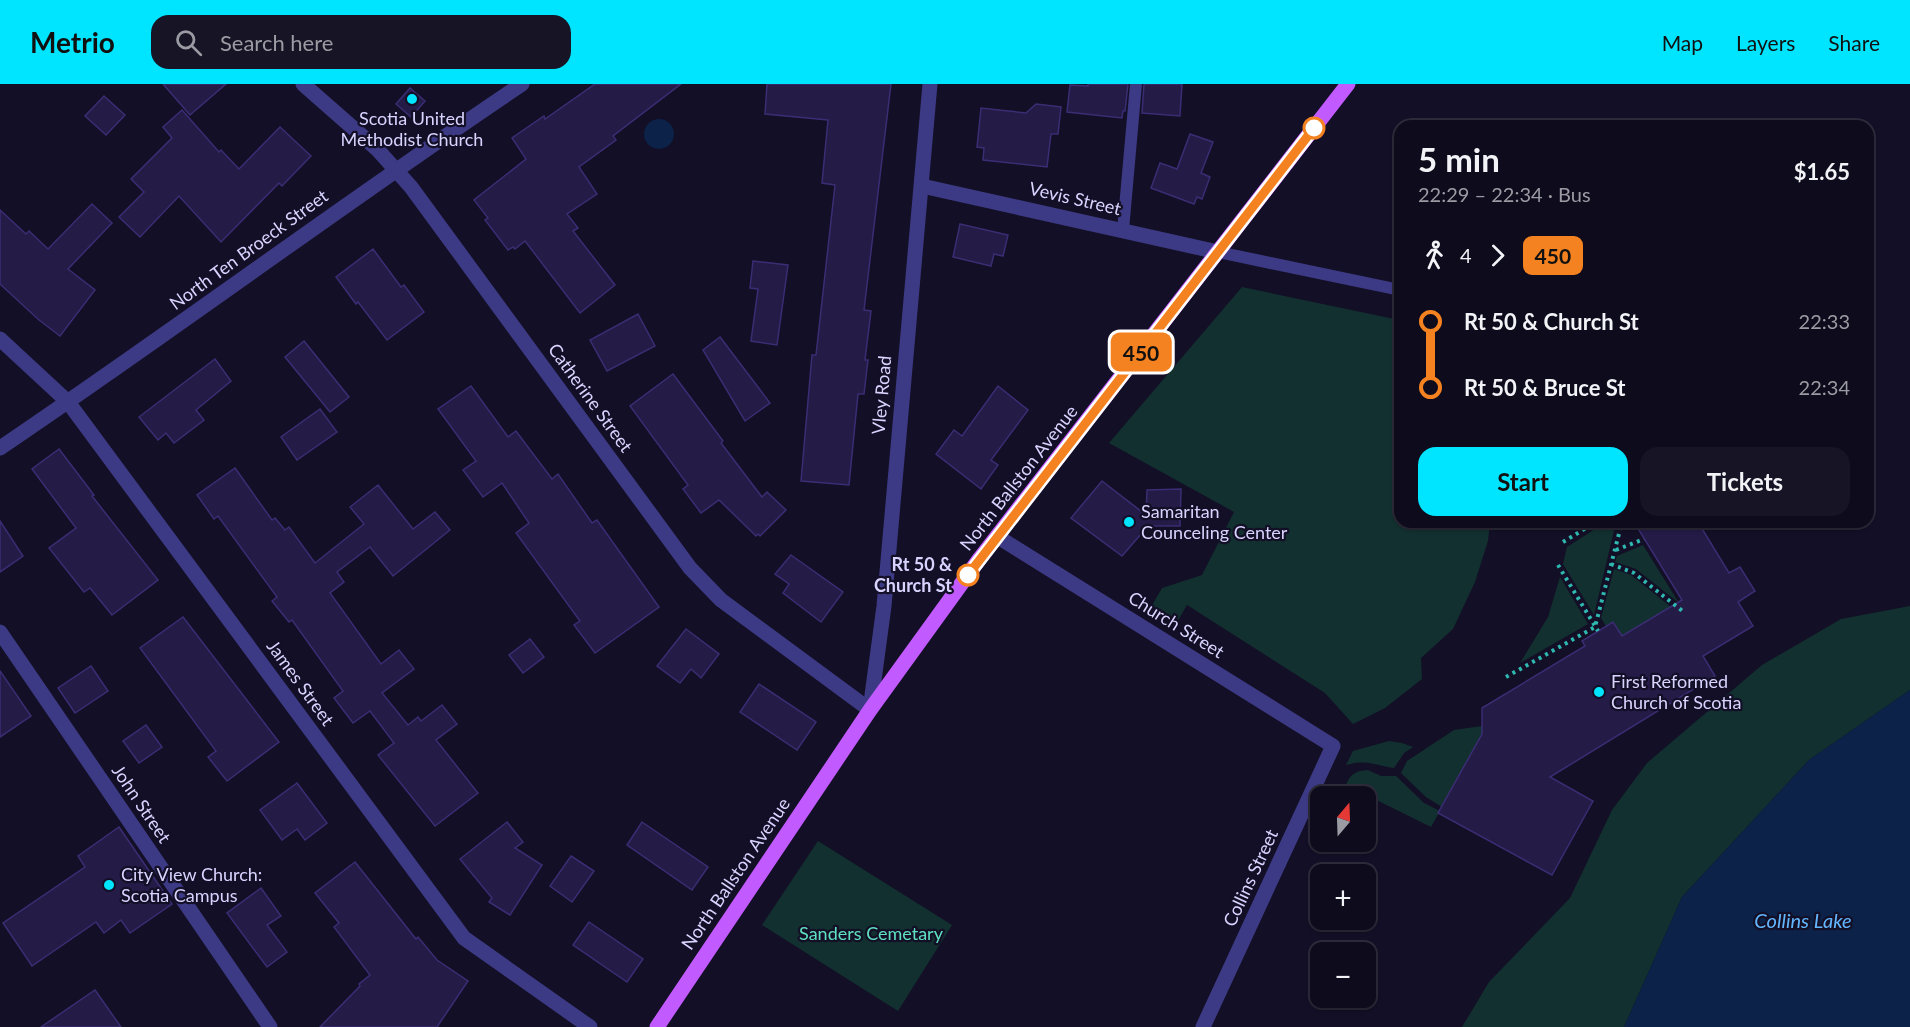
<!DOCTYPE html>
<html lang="en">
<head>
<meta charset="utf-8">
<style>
  :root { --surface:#0e0b1c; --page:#171425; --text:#f1f3f6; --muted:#9b9ba3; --line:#2e2b3b; --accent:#00e5ff }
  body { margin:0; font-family:Lato,sans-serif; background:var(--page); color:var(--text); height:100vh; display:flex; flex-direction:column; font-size:22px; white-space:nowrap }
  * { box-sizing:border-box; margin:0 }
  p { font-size:20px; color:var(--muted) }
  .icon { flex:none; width:33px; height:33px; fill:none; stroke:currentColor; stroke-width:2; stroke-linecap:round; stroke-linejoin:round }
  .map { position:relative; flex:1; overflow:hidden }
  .drawer { position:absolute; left:1394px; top:36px; width:480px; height:408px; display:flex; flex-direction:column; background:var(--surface); border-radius:18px; box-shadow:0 2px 4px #0004,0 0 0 2px var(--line) }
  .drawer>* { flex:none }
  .badge { padding:0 12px; border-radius:9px; font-size:21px; line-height:39px }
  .needle { width:39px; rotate:19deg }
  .controls { position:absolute; left:1310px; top:702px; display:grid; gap:12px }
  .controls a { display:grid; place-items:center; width:66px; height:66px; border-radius:12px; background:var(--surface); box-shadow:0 2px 4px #0004,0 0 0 2px var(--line); font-size:30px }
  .map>.badge { position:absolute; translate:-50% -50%; box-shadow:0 0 0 3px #fff }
  .legs { display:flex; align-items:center; gap:9px; height:66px; padding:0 24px; font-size:20px }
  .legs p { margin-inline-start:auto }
  .head { display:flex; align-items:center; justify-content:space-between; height:102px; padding:0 24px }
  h1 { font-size:33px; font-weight:700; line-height:45px }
  .button { display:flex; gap:12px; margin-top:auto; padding:12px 24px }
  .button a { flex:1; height:69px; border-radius:18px; background:var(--accent); color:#111; font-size:24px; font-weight:700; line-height:69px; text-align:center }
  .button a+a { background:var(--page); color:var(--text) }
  ul { padding:0 24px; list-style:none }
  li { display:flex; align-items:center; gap:21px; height:66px; font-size:22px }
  li i { display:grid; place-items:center; width:9px; height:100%; margin:0 8px; background:currentColor }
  li i::after { content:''; width:15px; height:15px; margin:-8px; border:4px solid; border-radius:50%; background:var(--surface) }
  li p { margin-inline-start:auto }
  li:first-child i { background:linear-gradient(#0000 50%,currentColor 0) }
  li:last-child i { background:linear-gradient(currentColor 50%,#0000 0) }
  header { display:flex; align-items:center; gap:36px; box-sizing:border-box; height:84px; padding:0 30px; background:var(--accent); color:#111 }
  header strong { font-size:28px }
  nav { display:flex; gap:33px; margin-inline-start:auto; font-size:21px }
  .search { width:420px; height:54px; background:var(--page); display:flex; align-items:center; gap:15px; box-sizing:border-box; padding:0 21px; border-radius:18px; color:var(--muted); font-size:22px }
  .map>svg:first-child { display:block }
  .green { fill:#12302f }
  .water { fill:#0c2248 }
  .building { fill:#241b47; stroke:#3b2d73; stroke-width:1.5 }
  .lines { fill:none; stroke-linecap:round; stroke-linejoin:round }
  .path { stroke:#2fb8b0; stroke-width:4; stroke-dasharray:3 4.5; stroke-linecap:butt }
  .service { stroke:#3d3a85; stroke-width:12 }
  .minor { stroke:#3d3a85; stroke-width:15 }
  .tertiary { stroke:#3d3a85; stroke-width:15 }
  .primary { stroke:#c25bff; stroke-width:15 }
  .line-1-casing { stroke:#fff; stroke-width:14 }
  .line-1 { stroke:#f58220; stroke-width:9 }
  .poi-dot { fill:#00e5ff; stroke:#130f26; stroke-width:2 }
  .stop-1-dot { fill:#fff; stroke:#f58220; stroke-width:3 }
  .labels { text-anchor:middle; stroke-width:4.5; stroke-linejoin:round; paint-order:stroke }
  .poi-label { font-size:18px; fill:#d9d4ff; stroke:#130f26; text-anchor:start }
  .street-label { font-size:18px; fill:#d9d4ff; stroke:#130f26 }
  .stop-label { font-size:18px; font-weight:bold; fill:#d9d4ff; stroke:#130f26; text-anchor:end }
  .park-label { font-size:18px; fill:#5fe0c0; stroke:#130f26 }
  .water-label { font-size:20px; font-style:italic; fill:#62b6ff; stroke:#130f26 }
</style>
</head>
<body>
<header>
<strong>Metrio</strong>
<div class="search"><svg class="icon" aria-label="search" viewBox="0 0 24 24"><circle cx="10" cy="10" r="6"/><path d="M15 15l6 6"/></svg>Search here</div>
<nav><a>Map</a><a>Layers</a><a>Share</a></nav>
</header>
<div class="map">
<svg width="1910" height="943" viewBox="0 0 1910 943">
  <rect width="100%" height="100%" fill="#130f26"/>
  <g class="green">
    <path d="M1242,203l157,33 1,202h90l-2,19 -13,41 -22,47 -32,29 1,21 -37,29 -32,16 -28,-31 -138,-88 -11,19 -26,-15 12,-21 40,-13 32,-63 -125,-69z"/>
    <path d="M1606,438h10l-22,93 -31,-51 4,-17z"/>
    <path d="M1643,461l36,58 -43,-34 -21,-7 2,-6z"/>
    <path d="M1614,485l17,6 40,32 -49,29 -8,-14 -8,4 -5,-8z"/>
    <path d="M1560,493l28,47 -68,39 28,-46z"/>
    <path d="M1910,522v84l-101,70 -127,137 -58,130h-162l27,-45 81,-84 42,-88 35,-47 115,-98 79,-46z"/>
    <path d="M1482,642v8l-40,73 -16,-10 -25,-24 6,-12 47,-31z"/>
    <path d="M1389,657l13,2 11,4 -9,6 -10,15c-19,-3 -28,-9 -48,-3l7,-14z"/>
    <path d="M1368,686l13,6h15l28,27 16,8 -9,16 -85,-42c5,-12 10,-14 22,-15z"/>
    <path d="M818,757l134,84 -54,86 -136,-86z"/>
  </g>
  <g class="water">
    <circle cx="659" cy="50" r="15"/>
    <path d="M1910,606v337h-286l58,-130 127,-137z"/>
  </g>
  <g class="building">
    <path d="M163,0h63l-36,31z"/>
    <path d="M595,0h86l-68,52 3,4 -37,27 18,27 -30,20 11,14 -5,3 42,54 -35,28 -55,-72 -10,8 -2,-2 -5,3 -23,-30 3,-2 -14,-18 52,-41 -14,-21 32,-22 1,3z"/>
    <path d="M767,0h124l-27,226 7,1 -6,49h3l-4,34h-6l-9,91 -48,-4 11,-126h4l19,-170 -13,-2 6,-63 -63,-6z"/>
    <path d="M1088,0h40l-3,27h-2l-1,7 -55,-6 3,-27 18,1z"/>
    <path d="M1144,0h38l-2,32 -38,-3z"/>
    <path d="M410,4l15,13 -14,16 -15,-13z"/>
    <path d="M104,12l21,19 -19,20 -21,-19z"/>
    <path d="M1036,20l25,3 -3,27h-7l-4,33 -64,-7 1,-12 -7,-1 4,-39 45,5z"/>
    <path d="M182,26l37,42 2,-2 18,19 41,-42 31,29 -29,30 -3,-3 -58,59 -42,-46 -39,41 -21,-20 25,-25 -13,-13 41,-41 -9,-11z"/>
    <path d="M1190,50l23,8 -12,31 9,4 -8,22 -5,-2 -3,7 -43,-16 9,-25 17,6z"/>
    <path d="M92,120l20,19 -44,46 27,21 -35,46 -21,-16 -39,-36v-74l26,24 3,-3 19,18z"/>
    <path d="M960,140l48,11 -5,21 -9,-2 -3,12 -38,-9z"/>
    <path d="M373,165l28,38 3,-2 20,27 -37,28 -29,-38 -2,2 -20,-27z"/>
    <path d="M753,177l35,4 -11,80 -26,-4 7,-52 -8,-1z"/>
    <path d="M638,230l17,32 -48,25 -17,-31z"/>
    <path d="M720,253l50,66 -25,18 -42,-71z"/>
    <path d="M304,257l45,56 -19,15 -45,-55z"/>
    <path d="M215,275l16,22 -35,29 8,10 -30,23 -8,-10 -8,7 -19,-23z"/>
    <path d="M673,290l50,67 -2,2 41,54 5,-5 19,18 -26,26 -2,-2 -2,2 -37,-36 -18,13 -18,-24 5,-4 -58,-79z"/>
    <path d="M471,302l37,51 8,-6 36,48 6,-5 34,49 5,-3 62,87 -64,46 -21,-28 6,-4 -64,-88 13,-10 -27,-40 -19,14 -20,-27 13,-9 -38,-52z"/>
    <path d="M998,302l30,24 -37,50 7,5 -17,24 -45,-35 18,-24 8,6z"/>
    <path d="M320,325l17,23 -40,28 -16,-23z"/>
    <path d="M59,365l35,46 -2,1 66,84 -46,35 -22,-27 -6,4 -35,-44 27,-20 -44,-59z"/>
    <path d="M235,384l37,52 3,-2 10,12 4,-3 26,36 49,-39 -14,-17 28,-22 35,44 22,-17 15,18 -57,46 -23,-29 -33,25 7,10 -14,11 51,71 18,-14 15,19 -32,24 26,32 10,-8 3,4 21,-16 15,19 -21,16 42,53 -43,33 -57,-71 16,-12 -24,-32 -17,12 -19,-25 9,-7 -51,-71 -3,2 -17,-21 5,-4 -59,-81 -4,3 -17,-24z"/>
    <path d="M1102,397l44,34 1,-25 34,-1 -1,37h-32l-26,30 -51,-38z"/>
    <path d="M0,437l23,35 -23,16z"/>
    <path d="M1634,438h64l31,51 11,-6 15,24 -17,11 15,24 -50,30 12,20 -165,101 43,24 -41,74 -114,-62 44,-79v-26l103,-62 -3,-5 31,-19 9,14 60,-36z"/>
    <path d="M791,471l52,37 -22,30 -38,-29 6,-9 -14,-10z"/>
    <path d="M183,533l96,125 -52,39 -19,-24 8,-6 -76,-103z"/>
    <path d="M686,545l33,25 -18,24 -10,-9 -11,14 -23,-17z"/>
    <path d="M530,555l14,18 -21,16 -14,-18z"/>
    <path d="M91,582l17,25 -33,22 -17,-25z"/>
    <path d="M0,587l31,45 -31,21z"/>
    <path d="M759,600l57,38 -19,28 -57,-38z"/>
    <path d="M146,641l16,22 -23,16 -16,-22z"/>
    <path d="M297,699l30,40 -22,17 -8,-11 -15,11 -22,-30z"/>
    <path d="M507,738l16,20 -8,6 27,17 -32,50 -21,-13 3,-4 -32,-39z"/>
    <path d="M642,738l66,45 -16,23 -65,-45z"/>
    <path d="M119,743l53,77 -42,29 -9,-13 -17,13 -8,-11 -64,44 -29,-43 82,-56 -7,-11z"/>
    <path d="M571,772l23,15 -22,31 -22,-16z"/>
    <path d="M355,778l61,77 2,-2 19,23 31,21 -31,46h-117l40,-41 -1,-2 11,-9 -36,-48 5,-4 -24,-30z"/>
    <path d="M261,804l20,28 -14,9 20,27 -20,15 -40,-54z"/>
    <path d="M589,838l54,37 -16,23 -54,-37z"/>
    <path d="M95,906l26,37h-80z"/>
  </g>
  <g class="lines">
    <g class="path">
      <path d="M1563,458l33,-20"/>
      <path d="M1616,466l28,-11"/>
      <path d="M1611,480l23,9 51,40"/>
      <path d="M1558,481l40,66"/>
      <path d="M1506,593l89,-50 27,-105"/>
    </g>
    <g class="service">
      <path d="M1123,146l13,-146"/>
      <path d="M1218,168l182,38"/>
    </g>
    <g class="minor">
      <path d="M303,0l74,65 34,38 279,381 31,32 149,110"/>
      <path d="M922,102l296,66"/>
      <path d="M0,255l68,63 396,536 126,89"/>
      <path d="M0,364c176,-119 346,-246 522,-364"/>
      <path d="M998,453l335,209 -130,281"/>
      <path d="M0,548l270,395"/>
    </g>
    <path class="tertiary" d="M870,626l14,-104 46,-522"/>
    <path class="primary" d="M657,943l213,-317 110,-152 368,-474"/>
  </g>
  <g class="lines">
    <g class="line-1-casing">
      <path id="line-1" d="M968,491l346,-447"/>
    </g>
    <use href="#line-1" class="line-1"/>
  </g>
  <g class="poi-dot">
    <circle cx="412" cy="15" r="6"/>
    <circle cx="1129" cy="438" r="6"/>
    <circle cx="1599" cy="608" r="6"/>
    <circle cx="109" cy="801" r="6"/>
  </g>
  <g class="stop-1-dot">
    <circle cx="1314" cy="44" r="10"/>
    <circle cx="968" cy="491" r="10"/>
  </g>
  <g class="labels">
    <g class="poi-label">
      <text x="412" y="41" text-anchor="middle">Scotia United<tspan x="412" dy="21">Methodist Church</tspan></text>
      <text x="1141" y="434">Samaritan<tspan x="1141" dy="21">Counceling Center</tspan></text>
      <text x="1611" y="604">First Reformed<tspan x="1611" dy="21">Church of Scotia</tspan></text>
      <text x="121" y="797">City View Church:<tspan x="121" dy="21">Scotia Campus</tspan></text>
    </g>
    <g class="street-label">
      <text transform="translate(1075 115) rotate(13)" y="6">Vevis Street</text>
      <text transform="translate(249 166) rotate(-36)" y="6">North Ten Broeck Street</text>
      <text transform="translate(882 311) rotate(-85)" y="6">Vley Road</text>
      <text transform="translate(590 314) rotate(54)" y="6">Catherine Street</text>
      <text transform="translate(1019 394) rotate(-52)" y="6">North Ballston Avenue</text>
      <text transform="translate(1176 541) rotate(32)" y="6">Church Street</text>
      <text transform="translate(300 599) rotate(54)" y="6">James Street</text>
      <text transform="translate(141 720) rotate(56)" y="6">John Street</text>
      <text transform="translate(736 790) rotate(-56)" y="6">North Ballston Avenue</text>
      <text transform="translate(1251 794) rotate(-65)" y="6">Collins Street</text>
    </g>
    <g class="stop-label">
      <text x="952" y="487">Rt 50 &amp;<tspan x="952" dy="21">Church St</tspan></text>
    </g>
    <g class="park-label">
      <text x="871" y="856">Sanders Cemetary</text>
    </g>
    <g class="water-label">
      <text x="1803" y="844">Collins Lake</text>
    </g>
  </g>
</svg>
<div class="controls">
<a><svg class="needle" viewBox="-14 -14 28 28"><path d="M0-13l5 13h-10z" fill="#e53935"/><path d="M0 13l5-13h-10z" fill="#9b9ba3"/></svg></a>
<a>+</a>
<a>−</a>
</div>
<b class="badge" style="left:1141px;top:268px;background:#f58220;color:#111">450</b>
<section class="drawer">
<div class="head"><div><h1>5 min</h1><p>22:29 – 22:34 · Bus</p></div><b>$1.65</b></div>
<div class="legs"><svg class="icon" aria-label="walk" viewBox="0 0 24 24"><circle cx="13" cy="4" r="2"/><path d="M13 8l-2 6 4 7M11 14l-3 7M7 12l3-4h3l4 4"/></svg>4<svg class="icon" aria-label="forward" viewBox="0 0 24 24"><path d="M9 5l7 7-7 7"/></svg><b class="badge" style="background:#f58220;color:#111">450</b></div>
<ul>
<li><i style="color:#f58220"></i><b>Rt 50 &amp; Church St</b><p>22:33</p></li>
<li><i style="color:#f58220"></i><b>Rt 50 &amp; Bruce St</b><p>22:34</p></li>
</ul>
<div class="button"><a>Start</a><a>Tickets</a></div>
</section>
</div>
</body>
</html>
